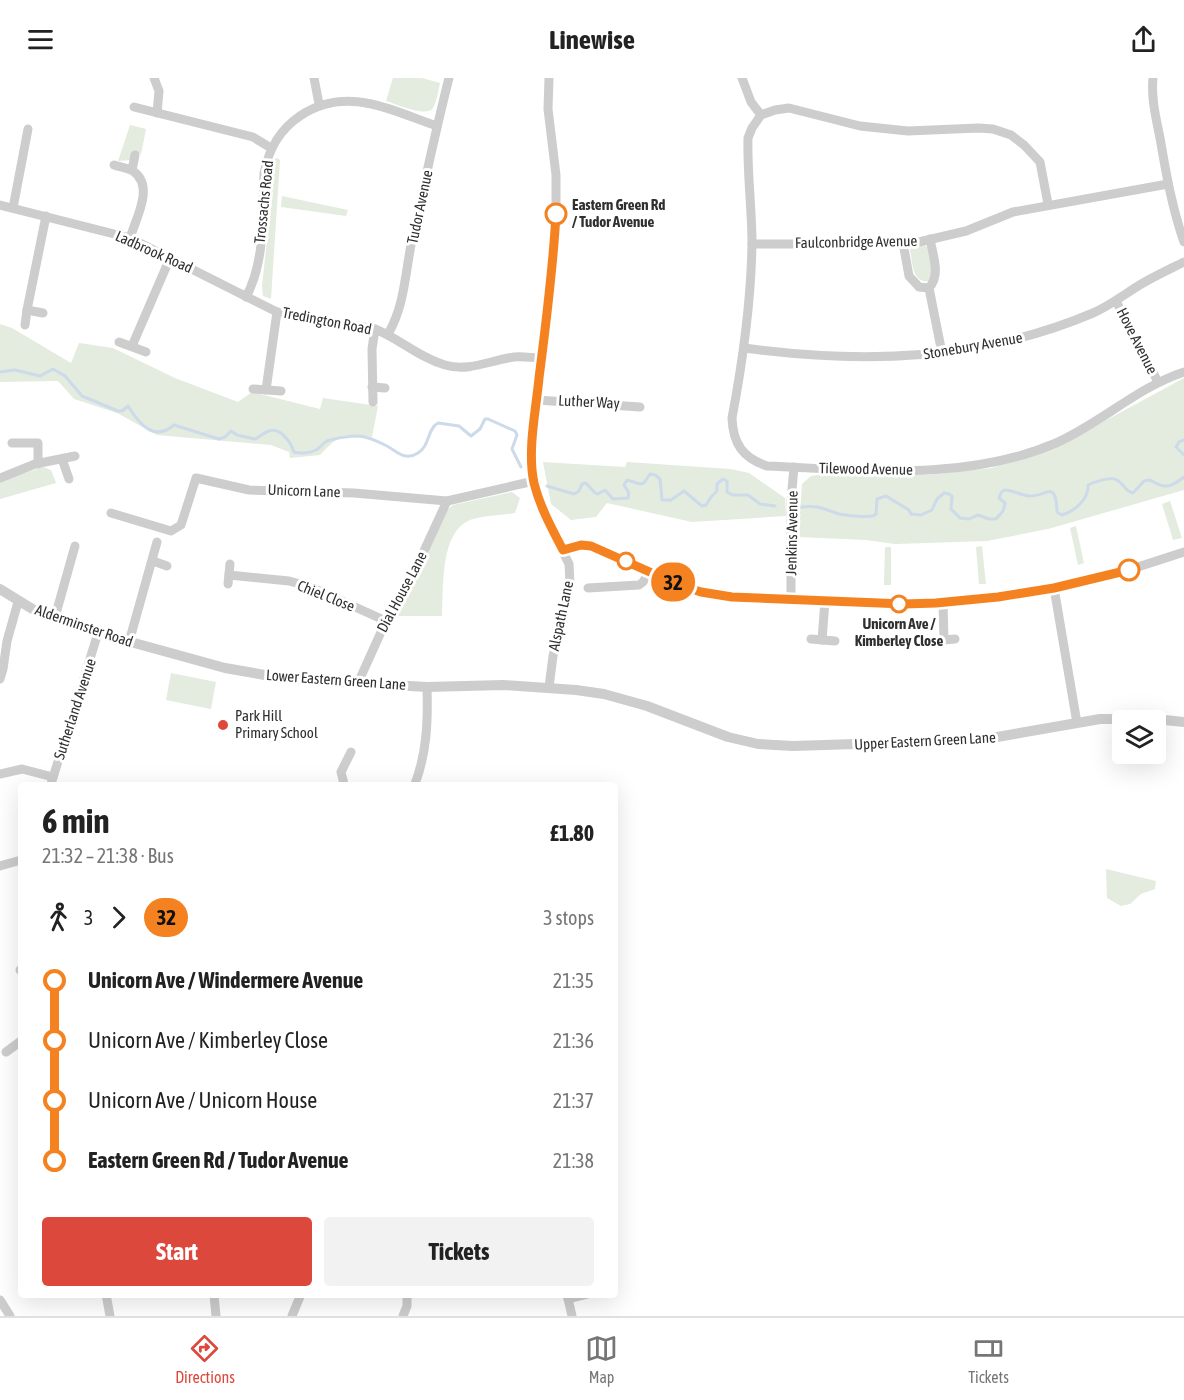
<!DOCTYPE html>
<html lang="en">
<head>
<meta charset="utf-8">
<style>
  :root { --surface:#fff; --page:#f2f2f2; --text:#222; --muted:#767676; --line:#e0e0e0; --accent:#dc483c }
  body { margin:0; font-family:"Asap Condensed",sans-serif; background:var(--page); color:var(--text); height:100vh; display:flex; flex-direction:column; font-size:22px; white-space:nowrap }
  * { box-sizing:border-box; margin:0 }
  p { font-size:20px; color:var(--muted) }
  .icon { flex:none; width:33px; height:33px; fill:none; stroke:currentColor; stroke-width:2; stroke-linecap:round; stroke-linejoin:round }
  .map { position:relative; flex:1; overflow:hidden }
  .details { position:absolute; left:18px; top:704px; width:600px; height:516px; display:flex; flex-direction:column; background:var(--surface); border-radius:6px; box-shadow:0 6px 24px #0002 }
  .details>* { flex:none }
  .badge { padding:0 12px; border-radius:20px; font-size:21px; line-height:39px }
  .fabs { position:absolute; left:1112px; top:632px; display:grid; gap:12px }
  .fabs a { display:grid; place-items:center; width:54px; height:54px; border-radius:6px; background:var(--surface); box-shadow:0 6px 24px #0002; font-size:30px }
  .map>.badge { position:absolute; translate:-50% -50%; box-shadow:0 0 0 3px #fff }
  .legs { display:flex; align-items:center; gap:9px; height:66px; padding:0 24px; font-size:20px }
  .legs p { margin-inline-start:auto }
  .head { display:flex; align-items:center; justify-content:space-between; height:102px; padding:0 24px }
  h1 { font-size:33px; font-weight:700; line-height:45px }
  .button { display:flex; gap:12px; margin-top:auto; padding:12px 24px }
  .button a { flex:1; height:69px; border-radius:6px; background:var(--accent); color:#fff; font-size:24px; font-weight:700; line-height:69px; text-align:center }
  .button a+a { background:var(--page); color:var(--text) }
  ul { padding:0 24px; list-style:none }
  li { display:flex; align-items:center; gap:21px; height:60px; font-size:22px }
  li i { display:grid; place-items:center; width:9px; height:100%; margin:0 8px; background:currentColor }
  li i::after { content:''; width:15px; height:15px; margin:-8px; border:4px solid; border-radius:50%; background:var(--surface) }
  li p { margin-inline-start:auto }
  li:first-child i { background:linear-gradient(#0000 50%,currentColor 0) }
  li:last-child i { background:linear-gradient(currentColor 50%,#0000 0) }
  header { display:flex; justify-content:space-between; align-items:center; height:78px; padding:0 24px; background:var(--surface); font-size:27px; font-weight:700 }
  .dock { display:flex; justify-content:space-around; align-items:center; height:84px; border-top:2px solid var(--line); background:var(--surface); font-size:16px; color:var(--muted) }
  .dock a { display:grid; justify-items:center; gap:3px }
  .dock .on { color:var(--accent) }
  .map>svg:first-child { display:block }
  .green { fill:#e3ecde }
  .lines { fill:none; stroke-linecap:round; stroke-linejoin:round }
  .stream { stroke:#ccdaea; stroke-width:3 }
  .minor { stroke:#cdcdcd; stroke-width:9 }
  .tertiary { stroke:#cdcdcd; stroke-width:10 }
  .line-1-casing { stroke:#fff; stroke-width:14 }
  .line-1 { stroke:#f58220; stroke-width:9 }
  .stop-1-dot { fill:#fff; stroke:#f58220; stroke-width:3 }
  .poi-dot { fill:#dc483c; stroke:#fff; stroke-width:2 }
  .labels { text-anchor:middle; stroke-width:6; stroke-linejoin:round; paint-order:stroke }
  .street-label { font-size:15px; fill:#303030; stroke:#fff }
  .stop-label { font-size:15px; font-weight:bold; fill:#303030; stroke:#fff; text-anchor:start }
  .poi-label { font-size:15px; fill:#303030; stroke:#fff; text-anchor:start }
</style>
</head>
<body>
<header><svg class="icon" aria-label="menu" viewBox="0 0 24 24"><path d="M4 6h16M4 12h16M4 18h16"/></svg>Linewise<svg class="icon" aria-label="share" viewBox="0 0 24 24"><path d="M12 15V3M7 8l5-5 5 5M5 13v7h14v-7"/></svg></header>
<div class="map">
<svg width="1184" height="1238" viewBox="0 0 1184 1238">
  <rect width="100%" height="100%" fill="#fff"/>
  <g class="green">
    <path d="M393,0h29l18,5c-2,8 -3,18 -7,25 -6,10 -37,-4 -47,-7z"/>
    <path d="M130,47l16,4 -5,25 -8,-1 -3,7 -12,1z"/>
    <path d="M277,80l3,2 -9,139 -8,-3 -1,-10 6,-54 3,-65 2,-7z"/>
    <path d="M282,118l66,14 -2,6 -65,-9z"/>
    <path d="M920,166l6,2c8,12 7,22 6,35 -20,4 -19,-16 -22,-31l4,-5z"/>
    <path d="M0,246l12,4 59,35 8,-20 34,5 62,30 63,24 14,-10 68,17 3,-11 55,8 -6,31c-28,-4 -33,-2 -52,18l-30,3 -1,-6 -18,-7 -114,-10 -40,-22 -43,-14 -16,-18 -58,1z"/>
    <path d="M1184,300v112l-136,39 -61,12 -92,3 -29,-4 -68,-3 4,-53 9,-8 21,-3 96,2 64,-7 63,-20z"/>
    <path d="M543,384l82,5 2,-5 104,7 18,4 36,25 1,18 -94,6 -85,-19 -11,14 -25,3 -20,-16z"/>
    <path d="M43,389l8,3 5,13 -56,16v-18z"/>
    <path d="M512,414l8,6 -5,15c-13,2 -29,2 -42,6 -34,10 -29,69 -31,97h-46l49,-104 8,-7z"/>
    <path d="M1170,423l12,37 -9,2 -11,-36z"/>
    <path d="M1076,448l8,37 -6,2 -8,-37z"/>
    <path d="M982,468l4,38h-7l-3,-37z"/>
    <path d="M885,469h6v38h-7z"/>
    <path d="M171,595l45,9 -5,27 -45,-9z"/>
    <path d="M1106,791l50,12 -1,8 -14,5 -11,10 -9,2 -14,-8z"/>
  </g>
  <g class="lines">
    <g class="stream">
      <path d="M0,294l15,-2 25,6 13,-7 12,7 17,20 36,15h4l6,-5c10,16 25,37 46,19l45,14 6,-2 6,-6 6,4 18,4c4,-2 10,-7 14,-8 12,-4 22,12 25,21 6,2 16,1 22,-2 4,-2 7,-7 11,-9 8,-3 24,-5 32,-5 9,1 18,5 26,9 11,5 19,17 33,8 12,-7 9,-24 20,-30l21,3 12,10 9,-7 5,-10h3l27,12 2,4 -5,14 9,18"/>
      <path d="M1184,362l-5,2 -3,5 8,8"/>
      <path d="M547,408l27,8 5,-3 3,-7 4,-1 9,10 3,1 7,-4 8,9 15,-1c2,-6 -1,-8 -4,-13l3,-5 13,4 4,-1 6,-9 5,1 5,4 2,21h9l13,-9 18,15 4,-1 5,-8 6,-6v-7l6,-5 4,2v11l6,3h15l12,9 15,2"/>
      <path d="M801,429c20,-2 21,2 38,7 10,2 23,3 34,2l3,-2 1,-15 9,-3 23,14 2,4 10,1 11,-5 5,-11 7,-6 5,1 3,2 -1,13 9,9 9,1 9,-4 11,4h7l7,-8 2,-8 -6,-5 2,-5 3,-3c9,0 16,5 25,6 17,1 27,-18 28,16l5,3c13,-4 27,-16 26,-30 6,-3 24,-9 29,-5 7,4 8,11 16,13l11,-12 6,-1c15,9 20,8 34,-3"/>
    </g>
    <g class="minor">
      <path d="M154,0l5,13 -2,22"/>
      <path d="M314,0l5,26"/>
      <path d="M549,0l-1,31 8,66v39l-3,46 -20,168v32l1,21 16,45 19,38 1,20 -17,72 -4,31"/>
      <path d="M742,0l9,24 10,13"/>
      <path d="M1153,0c-2,20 3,40 7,60 6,35 12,70 24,104"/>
      <path d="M134,29l119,30 18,11"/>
      <path d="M114,87c6,2 14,3 19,6 22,15 3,47 -3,67"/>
      <path d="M132,92l3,-15"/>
      <path d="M1048,126l-8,-42 -16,-17 -13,-10 -18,-6 -15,-1 -70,3 -48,-5 -71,-18 -14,2 -14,5 -9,13 -4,10c-1,35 4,71 4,106 -1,59 -9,116 -20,174 1,26 11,40 35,48 96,4 198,16 289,-23 45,-20 82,-56 128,-71"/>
      <path d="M0,127l130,33 147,74 98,17c25,10 45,29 70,36 24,7 46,-5 69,-8 9,-1 19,1 28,1"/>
      <path d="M13,130l15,-79"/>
      <path d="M903,165l6,33 10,11 10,1"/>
      <path d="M752,166h124l43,-2 47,-11 47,-19 155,-28"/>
      <path d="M929,210l13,65"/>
      <path d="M929,210c12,-13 4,-32 1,-49"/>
      <path d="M246,219c20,-37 16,-83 18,-124 5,-24 15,-43 36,-57 46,-31 90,-6 137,10"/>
      <path d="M1116,223l42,81"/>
      <path d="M43,235l-16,-3 19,-94"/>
      <path d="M25,247l2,-15"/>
      <path d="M388,256c16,-27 17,-58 23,-89 12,-56 24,-112 38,-167"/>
      <path d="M119,264l27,10"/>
      <path d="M132,268l38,-88"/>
      <path d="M744,270c120,16 236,13 349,-35 18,-8 33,-20 50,-30 14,-8 27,-14 41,-21"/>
      <path d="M372,309l13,1"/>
      <path d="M253,311l28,2"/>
      <path d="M266,312l11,-78"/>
      <path d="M537,322l103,7"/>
      <path d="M373,324l-1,-53 3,-20"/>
      <path d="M12,365h26v21"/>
      <path d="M62,381l7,20"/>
      <path d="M0,400l35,-14 40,-8"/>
      <path d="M111,435l60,18 10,-6 15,-47 53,12 105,3 93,8 87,-20"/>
      <path d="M563,472l18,-5 10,1 86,38 40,11 187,9 94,-7 72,-11 40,-10 74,-24"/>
      <path d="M153,483l14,5"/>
      <path d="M229,497l60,6 22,6 75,34"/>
      <path d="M228,506l2,-20"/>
      <path d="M588,510l51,-3 4,-3 6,-10"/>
      <path d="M1054,510l23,135"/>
      <path d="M791,521v-98l3,-34"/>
      <path d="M943,524l1,38"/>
      <path d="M55,539l20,-71"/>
      <path d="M811,561l24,2"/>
      <path d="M822,562l3,-39"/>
      <path d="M933,563l22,-2"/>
      <path d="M129,564l28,-100"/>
      <path d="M0,601l3,-10 4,-28 11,-39"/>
      <path d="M358,605l28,-62 20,-31 41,-89"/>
      <path d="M0,696l22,-5 31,8"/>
      <path d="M51,706l47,-151"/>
      <path d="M344,706l-3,-12 10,-20"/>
      <path d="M415,706c12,-32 13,-63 12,-97"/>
      <path d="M0,788l21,-6"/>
      <path d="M20,892h1"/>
      <path d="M6,974l15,-11"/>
      <path d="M106,1216l4,22"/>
      <path d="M567,1216l5,22"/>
      <path d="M214,1217l2,21"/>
      <path d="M568,1221l20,-5"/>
      <path d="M0,1222l10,16"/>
      <path d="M292,1238l9,-22"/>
      <path d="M403,1238l4,-10v-12"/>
    </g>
    <path class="tertiary" d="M0,511l34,21 64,23 127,35 57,10 76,5 69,4 76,-2 73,5 28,4 43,12 81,31 30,7 35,2 187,-6 120,-21h55l29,3"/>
  </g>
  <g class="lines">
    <g class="line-1-casing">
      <path id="line-1" d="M556,136c-3,55 -10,110 -17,164 -3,32 -12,73 -5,105 6,24 18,46 29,67l18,-5 10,1 86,38 24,8 31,5 172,7 32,-1 62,-6 56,-9 75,-18"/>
    </g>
    <use href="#line-1" class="line-1"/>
  </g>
  <g class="stop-1-dot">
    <circle cx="556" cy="136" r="10"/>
    <circle cx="626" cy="483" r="8"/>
    <circle cx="1129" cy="492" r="10"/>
    <circle cx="899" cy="526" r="8"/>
  </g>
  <circle class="poi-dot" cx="223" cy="647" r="6"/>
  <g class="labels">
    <g class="street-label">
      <text transform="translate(264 124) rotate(-84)" y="5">Trossachs Road</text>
      <text transform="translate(420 129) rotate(-78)" y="5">Tudor Avenue</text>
      <text transform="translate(856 164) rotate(-1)" y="5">Faulconbridge Avenue</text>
      <text transform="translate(154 174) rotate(24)" y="5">Ladbrook Road</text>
      <text transform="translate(327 243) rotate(11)" y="5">Tredington Road</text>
      <text transform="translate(1137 263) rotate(63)" y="5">Hove Avenue</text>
      <text transform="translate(973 268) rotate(-10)" y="5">Stonebury Avenue</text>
      <text transform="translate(589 324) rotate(3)" y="5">Luther Way</text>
      <text transform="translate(866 391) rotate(1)" y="5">Tilewood Avenue</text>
      <text transform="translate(304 413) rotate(2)" y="5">Unicorn Lane</text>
      <text transform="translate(792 455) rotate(-89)" y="5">Jenkins Avenue</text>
      <text transform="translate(402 514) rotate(-62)" y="5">Dial House Lane</text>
      <text transform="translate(326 518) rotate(22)" y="5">Chiel Close</text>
      <text transform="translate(561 538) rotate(-78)" y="5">Alspath Lane</text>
      <text transform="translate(84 548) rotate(19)" y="5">Alderminster Road</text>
      <text transform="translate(336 602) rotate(4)" y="5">Lower Eastern Green Lane</text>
      <text transform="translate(75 631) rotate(-72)" y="5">Sutherland Avenue</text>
      <text transform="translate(925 663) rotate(-3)" y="5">Upper Eastern Green Lane</text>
    </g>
    <g class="stop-label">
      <text x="572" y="132">Eastern Green Rd<tspan x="572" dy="17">/ Tudor Avenue</tspan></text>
      <text x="899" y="551" text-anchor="middle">Unicorn Ave /<tspan x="899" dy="17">Kimberley Close</tspan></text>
    </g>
    <g class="poi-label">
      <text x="235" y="643">Park Hill<tspan x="235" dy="17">Primary School</tspan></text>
    </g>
  </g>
</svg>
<div class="fabs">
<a><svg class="icon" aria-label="layers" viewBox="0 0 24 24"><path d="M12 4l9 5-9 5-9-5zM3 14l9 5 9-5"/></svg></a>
</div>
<b class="badge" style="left:673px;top:504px;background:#f58220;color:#111">32</b>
<section class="details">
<div class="head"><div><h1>6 min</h1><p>21:32 – 21:38 · Bus</p></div><b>£1.80</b></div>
<div class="legs"><svg class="icon" aria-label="walk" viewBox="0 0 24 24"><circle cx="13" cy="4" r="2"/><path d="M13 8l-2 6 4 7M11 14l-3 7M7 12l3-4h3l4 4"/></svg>3<svg class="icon" aria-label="forward" viewBox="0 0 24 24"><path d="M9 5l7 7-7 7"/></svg><b class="badge" style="background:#f58220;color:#111">32</b><p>3 stops</p></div>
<ul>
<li><i style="color:#f58220"></i><b>Unicorn Ave / Windermere Avenue</b><p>21:35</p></li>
<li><i style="color:#f58220"></i><span>Unicorn Ave / Kimberley Close</span><p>21:36</p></li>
<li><i style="color:#f58220"></i><span>Unicorn Ave / Unicorn House</span><p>21:37</p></li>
<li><i style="color:#f58220"></i><b>Eastern Green Rd / Tudor Avenue</b><p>21:38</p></li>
</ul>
<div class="button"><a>Start</a><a>Tickets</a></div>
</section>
</div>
<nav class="dock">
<a class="on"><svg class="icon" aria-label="directions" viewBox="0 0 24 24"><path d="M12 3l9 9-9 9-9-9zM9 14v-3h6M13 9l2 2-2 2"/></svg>Directions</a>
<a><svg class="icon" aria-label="map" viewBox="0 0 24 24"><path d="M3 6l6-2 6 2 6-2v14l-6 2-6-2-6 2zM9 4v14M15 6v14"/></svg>Map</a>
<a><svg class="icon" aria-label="tickets" viewBox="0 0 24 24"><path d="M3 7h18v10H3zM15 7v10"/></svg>Tickets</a>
</nav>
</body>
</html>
